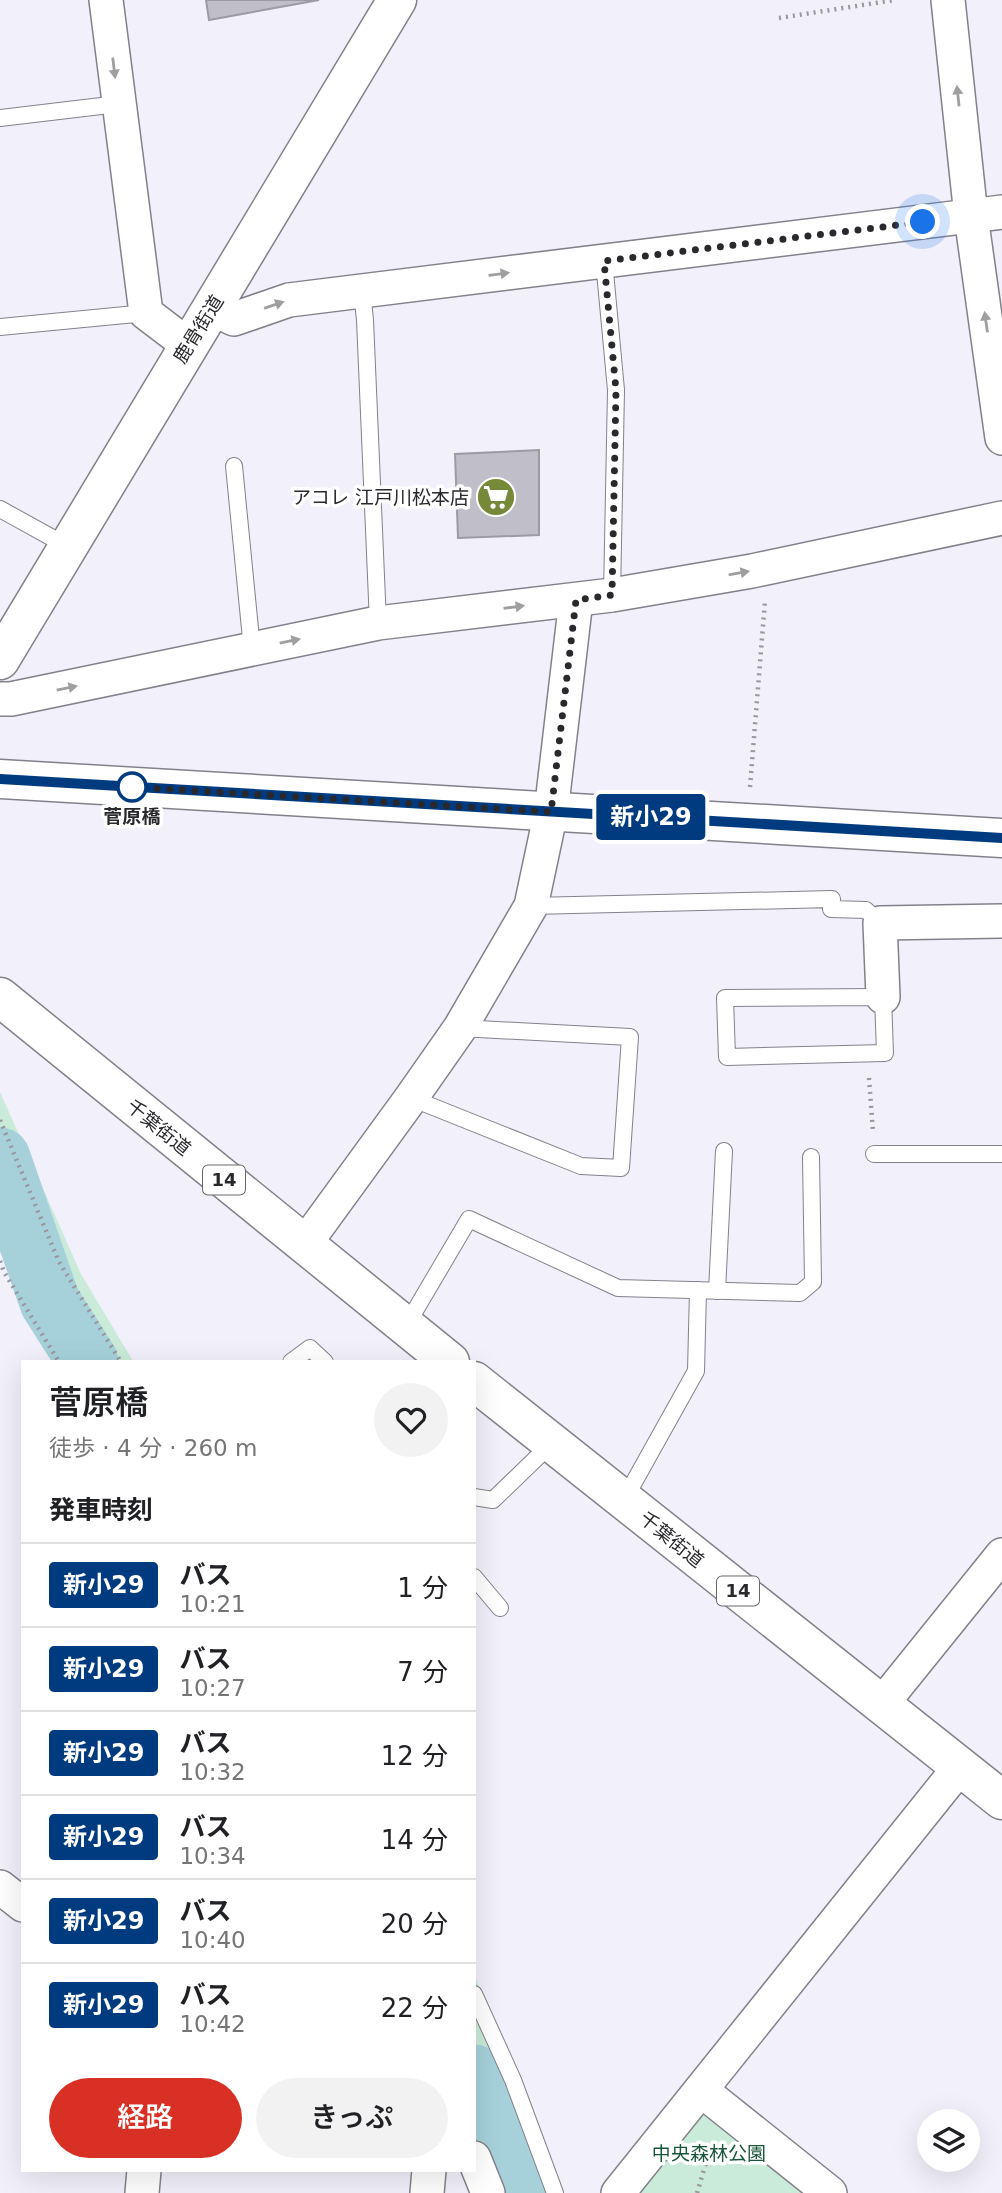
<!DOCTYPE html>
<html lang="ja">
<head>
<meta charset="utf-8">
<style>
  :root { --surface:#fff; --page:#f2f2f2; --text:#202124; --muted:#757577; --line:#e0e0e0; --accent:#d93025 }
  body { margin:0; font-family:"DejaVu Sans","Noto Sans JP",sans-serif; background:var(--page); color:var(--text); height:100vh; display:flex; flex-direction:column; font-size:26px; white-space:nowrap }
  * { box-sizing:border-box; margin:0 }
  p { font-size:23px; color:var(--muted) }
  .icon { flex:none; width:38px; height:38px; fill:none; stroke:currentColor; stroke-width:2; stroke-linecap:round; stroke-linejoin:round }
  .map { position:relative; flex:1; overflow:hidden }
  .panel { position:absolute; left:21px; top:1360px; width:455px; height:812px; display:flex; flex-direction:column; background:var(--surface); border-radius:0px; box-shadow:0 7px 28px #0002 }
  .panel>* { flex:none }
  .badge { padding:0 14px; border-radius:5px; font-size:24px; line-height:46px }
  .controls { position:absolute; left:917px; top:2109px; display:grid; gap:14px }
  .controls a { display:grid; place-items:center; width:63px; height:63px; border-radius:50%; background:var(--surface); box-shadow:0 7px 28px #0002; font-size:35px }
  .you { position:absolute; width:35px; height:35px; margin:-18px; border:5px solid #fff; border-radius:50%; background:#1a73e8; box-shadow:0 0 0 10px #1a73e833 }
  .map>.badge { position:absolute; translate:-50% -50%; box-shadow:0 0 0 4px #fff }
  h2 { padding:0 28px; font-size:26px; line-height:63px }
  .round { display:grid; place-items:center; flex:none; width:74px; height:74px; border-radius:37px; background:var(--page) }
  .headline { display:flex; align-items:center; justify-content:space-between; height:119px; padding:0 28px }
  h1 { font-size:33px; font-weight:600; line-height:52px }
  .button { display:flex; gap:14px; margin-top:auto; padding:14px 28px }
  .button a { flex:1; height:80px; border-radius:42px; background:var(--accent); color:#fff; font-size:28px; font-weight:600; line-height:80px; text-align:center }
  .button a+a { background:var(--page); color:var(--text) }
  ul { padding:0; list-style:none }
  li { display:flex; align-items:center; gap:21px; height:84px; padding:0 28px; border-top:2px solid var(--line) }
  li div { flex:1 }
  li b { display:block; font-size:26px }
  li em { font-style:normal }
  li .badge { min-width:77px; font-weight:700; text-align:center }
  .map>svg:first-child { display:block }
  .green { fill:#caebd9 }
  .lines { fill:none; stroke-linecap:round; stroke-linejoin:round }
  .river { stroke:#a6d1db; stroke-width:61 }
  .building { fill:#c0bec9; stroke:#9c9aa4; stroke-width:2 }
  .service-casing { stroke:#83808a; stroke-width:18 }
  .minor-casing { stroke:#83808a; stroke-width:36 }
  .tertiary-casing { stroke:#83808a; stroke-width:41 }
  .trunk-casing { stroke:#83808a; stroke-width:41 }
  .path { stroke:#98979f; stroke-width:4.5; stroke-dasharray:2 5; stroke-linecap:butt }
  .service { stroke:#fff; stroke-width:16 }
  .minor { stroke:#fff; stroke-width:33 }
  .tertiary { stroke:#fff; stroke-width:38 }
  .trunk { stroke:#fff; stroke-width:38 }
  .oneway { fill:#9f9ea0 }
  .line-casing { stroke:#fff; stroke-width:16 }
  .line { stroke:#003b80; stroke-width:10 }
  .walk { stroke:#29282c; stroke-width:7; stroke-dasharray:0 12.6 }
  .stop-dot { fill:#fff; stroke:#003b80; stroke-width:3.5 }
  .labels { text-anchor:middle; stroke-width:7; stroke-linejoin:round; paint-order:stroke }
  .shield { fill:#fff; stroke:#69686b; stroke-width:2 }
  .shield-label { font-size:18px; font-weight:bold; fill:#29282c }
  .street-label { font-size:19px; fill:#29282c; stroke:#fff }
  .poi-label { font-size:19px; fill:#29282c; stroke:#fff; text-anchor:end }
  .stop-label { font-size:19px; font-weight:bold; fill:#29282c; stroke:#fff }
  .park-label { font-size:19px; fill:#17563b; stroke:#fff }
</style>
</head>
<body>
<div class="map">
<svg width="1002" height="2193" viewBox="0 0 1002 2193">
  <rect width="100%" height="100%" fill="#f2f0fb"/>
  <g class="green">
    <path d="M0,1092l81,182 52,87h-74l-33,-50 -26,-70z"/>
    <path d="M474,1975l2,3 74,215h-56l-20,-52z"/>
    <path d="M699,2103l122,90h-196z"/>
  </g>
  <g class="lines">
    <g class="river">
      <path d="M0,1158l50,144 38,60"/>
      <path d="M474,2075l43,118"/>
    </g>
  </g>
  <g class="building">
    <path d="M206,0h113l-110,20z"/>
    <path d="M539,450v85l-81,3 -3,-84z"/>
  </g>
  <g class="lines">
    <g class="service-casing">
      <g id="service">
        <path d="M0,118l118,-14"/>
        <path d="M604,261l12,129 -4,205"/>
        <path d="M362,292l3,28 13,303"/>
        <path d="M0,327l146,-14"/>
        <path d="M234,466l18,183"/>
        <path d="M0,509l67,37"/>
        <path d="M531,906l301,-7 -1,10 35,1 14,13"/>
        <path d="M883,997l2,56 -158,4 -2,-59z"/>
        <path d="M411,1098l170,68 40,2 9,-131 -170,-9"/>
        <path d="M874,1154h128"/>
        <path d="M717,1291l7,-140"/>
        <path d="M406,1326l63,-107 149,69 182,5 13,-11 -2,-125"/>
        <path d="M291,1362l19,-14 15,14"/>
        <path d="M474,1497l19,3 58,-56"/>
        <path d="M624,1500l72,-129 2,-81"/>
        <path d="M474,1577l26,31"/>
        <path d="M474,1994l39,86 42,113"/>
      </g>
    </g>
    <g class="minor-casing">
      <g id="minor">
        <path d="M106,0l40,313 42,32"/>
        <path d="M948,0l23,216 31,222"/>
        <path d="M211,308l23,11 55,-19 713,-88"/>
        <path d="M0,699h11l367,-76 234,-28 140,-24 250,-53"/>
        <path d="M883,997l-3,-74 122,-2"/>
        <path d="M304,1245l107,-147 49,-70 71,-122 20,-94 25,-212"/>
        <path d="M881,1705l121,-150"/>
        <path d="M0,1887l23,18"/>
        <path d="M701,2090l129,103"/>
        <path d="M474,2158l14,35"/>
        <path d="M142,2193l2,-23"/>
        <path d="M427,2193l2,-23"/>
        <path d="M618,2193l341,-425"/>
      </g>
    </g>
    <g class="tertiary-casing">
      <g id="tertiary">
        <path d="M0,660l397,-660"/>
        <path d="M0,779l1002,59"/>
      </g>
    </g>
    <g class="trunk-casing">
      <g id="trunk">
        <path d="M0,997l450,365"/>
        <path d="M474,1381l528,419"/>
      </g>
    </g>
    <g class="path">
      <path d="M779,18l116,-18"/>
      <path d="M750,787l15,-186"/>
      <path d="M869,1078l4,54"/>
      <path d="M0,1120l59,142 62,100"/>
      <path d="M0,1261l4,11 55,90"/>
      <path d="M697,2193l9,-30 -1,-24"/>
    </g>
    <use href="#service" class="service"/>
    <use href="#minor" class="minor"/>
    <use href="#tertiary" class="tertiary"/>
    <use href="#trunk" class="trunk"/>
  </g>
  <defs><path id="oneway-solid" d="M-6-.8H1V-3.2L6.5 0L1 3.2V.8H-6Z" transform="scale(1.75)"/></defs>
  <g class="oneway">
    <use href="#oneway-solid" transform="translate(114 68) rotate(83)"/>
    <use href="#oneway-solid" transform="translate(958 96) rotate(-96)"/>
    <use href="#oneway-solid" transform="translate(499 274) rotate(-7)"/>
    <use href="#oneway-solid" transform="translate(274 305) rotate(-19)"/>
    <use href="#oneway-solid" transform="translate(986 322) rotate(-98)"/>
    <use href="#oneway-solid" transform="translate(739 573) rotate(-10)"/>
    <use href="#oneway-solid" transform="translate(514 607) rotate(-7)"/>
    <use href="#oneway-solid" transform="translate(290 641) rotate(-12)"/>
    <use href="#oneway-solid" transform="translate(67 688) rotate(-12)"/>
  </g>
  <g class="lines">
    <g class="line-casing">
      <path id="line" d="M0,779l1002,59"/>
    </g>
    <use href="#line" class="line"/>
    <path class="walk" d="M132,787l419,25 25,-212 36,-5 4,-205 -12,-129 319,-39"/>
  </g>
  <defs>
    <g id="supermarket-disc" transform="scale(2.0125)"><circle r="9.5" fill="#768939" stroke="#fff"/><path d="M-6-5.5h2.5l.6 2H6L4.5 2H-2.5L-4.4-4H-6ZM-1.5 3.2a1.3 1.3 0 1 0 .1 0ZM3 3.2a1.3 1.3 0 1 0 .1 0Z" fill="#fff"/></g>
  </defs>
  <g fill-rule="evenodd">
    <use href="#supermarket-disc" x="496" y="497"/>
  </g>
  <circle class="stop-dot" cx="132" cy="787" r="14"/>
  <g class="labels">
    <g class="shield">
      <rect x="203" y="1165.5" width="42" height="29" rx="5"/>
      <rect x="717" y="1576.5" width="42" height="29" rx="5"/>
    </g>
    <g class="shield-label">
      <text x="224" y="1186">14</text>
      <text x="738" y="1597">14</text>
    </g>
    <g class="street-label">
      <text transform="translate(198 329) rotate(-58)" y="7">鹿骨街道</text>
      <text transform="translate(159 1127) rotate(39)" y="7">千葉街道</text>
      <text transform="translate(672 1539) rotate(39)" y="7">千葉街道</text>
    </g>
    <g class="poi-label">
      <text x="469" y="504">アコレ 江戸川松本店</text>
    </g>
    <g class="stop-label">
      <text x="132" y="823">菅原橋</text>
    </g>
    <g class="park-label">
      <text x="709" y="2160">中央森林公園</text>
    </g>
  </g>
</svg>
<div class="controls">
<a><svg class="icon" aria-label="layers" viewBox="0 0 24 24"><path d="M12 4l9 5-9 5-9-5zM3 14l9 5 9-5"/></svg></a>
</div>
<div class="you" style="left:923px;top:222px"></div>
<b class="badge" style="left:651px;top:817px;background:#003b80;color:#fff">新小29</b>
<section class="panel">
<div class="headline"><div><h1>菅原橋</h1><p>徒歩 · 4 分 · 260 m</p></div><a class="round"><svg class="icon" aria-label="heart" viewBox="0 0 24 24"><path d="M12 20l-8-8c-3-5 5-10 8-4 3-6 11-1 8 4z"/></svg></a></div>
<h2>発車時刻</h2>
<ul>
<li><span class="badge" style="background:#003b80;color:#fff">新小29</span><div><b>バス</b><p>10:21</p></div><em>1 分</em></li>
<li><span class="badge" style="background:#003b80;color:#fff">新小29</span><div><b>バス</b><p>10:27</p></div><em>7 分</em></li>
<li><span class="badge" style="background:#003b80;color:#fff">新小29</span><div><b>バス</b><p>10:32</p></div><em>12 分</em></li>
<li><span class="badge" style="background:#003b80;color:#fff">新小29</span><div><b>バス</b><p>10:34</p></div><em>14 分</em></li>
<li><span class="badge" style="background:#003b80;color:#fff">新小29</span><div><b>バス</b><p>10:40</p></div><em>20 分</em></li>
<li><span class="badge" style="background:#003b80;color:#fff">新小29</span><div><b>バス</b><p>10:42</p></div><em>22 分</em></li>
</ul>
<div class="button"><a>経路</a><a>きっぷ</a></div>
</section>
</div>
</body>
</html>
